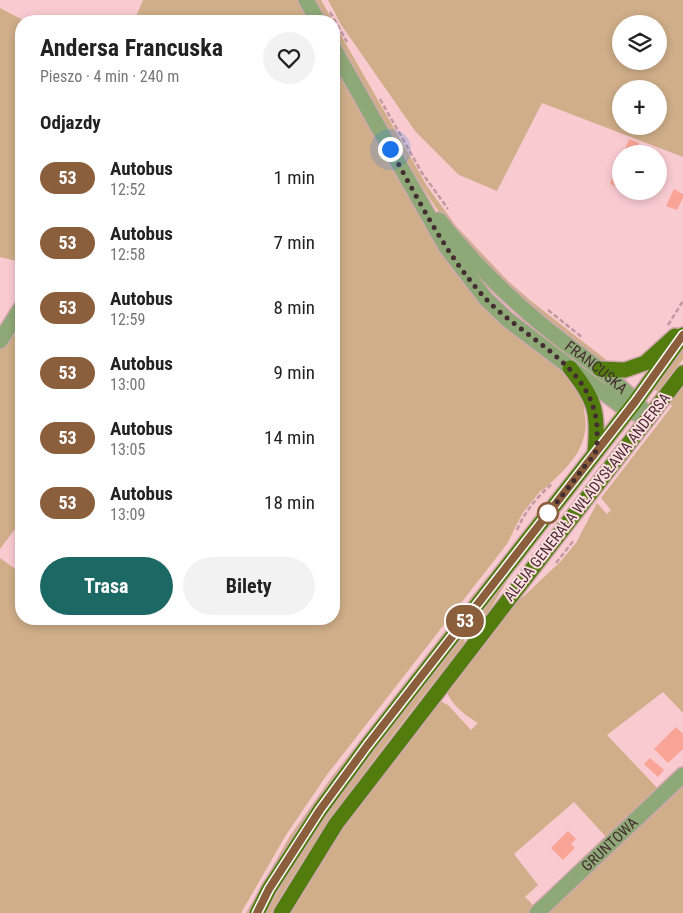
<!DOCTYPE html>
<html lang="pl">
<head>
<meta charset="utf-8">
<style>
  :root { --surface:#fff; --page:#f2f2f2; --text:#222; --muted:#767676; --accent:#1c6864 }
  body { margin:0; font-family:"Roboto Condensed",sans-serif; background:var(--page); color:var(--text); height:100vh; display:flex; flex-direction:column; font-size:19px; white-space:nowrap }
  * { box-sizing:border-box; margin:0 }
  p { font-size:16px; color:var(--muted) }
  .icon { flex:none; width:28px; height:28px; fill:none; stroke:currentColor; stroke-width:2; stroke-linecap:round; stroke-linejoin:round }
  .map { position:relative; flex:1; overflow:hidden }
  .drawer { position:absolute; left:15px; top:15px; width:325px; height:610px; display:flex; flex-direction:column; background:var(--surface); border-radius:20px; box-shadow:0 2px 8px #0003 }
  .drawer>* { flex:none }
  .badge { padding:0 10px; border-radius:16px; font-size:18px; line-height:32px }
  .fabs { position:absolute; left:612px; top:15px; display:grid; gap:10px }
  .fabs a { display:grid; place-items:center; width:55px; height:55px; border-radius:50%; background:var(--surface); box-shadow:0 2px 8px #0003; font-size:25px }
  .you { position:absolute; width:25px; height:25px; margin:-12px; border:4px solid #fff; border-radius:50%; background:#1a73e8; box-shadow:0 0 0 8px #1a73e833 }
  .map>.badge { position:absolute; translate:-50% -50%; box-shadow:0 0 0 2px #fff }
  h2 { padding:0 25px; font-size:19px; line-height:45px }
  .round { display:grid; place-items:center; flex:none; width:52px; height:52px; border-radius:26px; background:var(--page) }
  .head { display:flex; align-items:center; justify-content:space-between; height:85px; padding:0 25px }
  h1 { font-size:24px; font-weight:700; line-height:38px }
  .action { display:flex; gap:10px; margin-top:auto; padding:10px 25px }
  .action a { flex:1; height:58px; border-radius:30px; background:var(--accent); color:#fff; font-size:20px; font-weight:700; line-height:58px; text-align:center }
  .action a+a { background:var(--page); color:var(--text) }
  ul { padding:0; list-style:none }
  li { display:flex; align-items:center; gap:15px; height:65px; padding:0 25px }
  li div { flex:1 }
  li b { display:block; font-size:19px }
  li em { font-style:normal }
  li .badge { min-width:55px; font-weight:700; text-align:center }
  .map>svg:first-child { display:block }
  .green { fill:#cfae89; fill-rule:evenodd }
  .building { fill:#f9a496 }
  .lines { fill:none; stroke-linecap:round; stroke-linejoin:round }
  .minor-casing { stroke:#d1a8ae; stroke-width:18 }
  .major-casing { stroke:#d1a8ae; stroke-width:18 }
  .path { stroke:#c09a9f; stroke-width:2.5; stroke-dasharray:5 2.5; stroke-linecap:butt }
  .minor { stroke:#8fa877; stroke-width:15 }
  .major { stroke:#527c0e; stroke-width:15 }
  .line-casing { stroke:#fff; stroke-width:11 }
  .line { stroke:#8b5e3c; stroke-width:8 }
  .walk { stroke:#432d30; stroke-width:5; stroke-dasharray:0 9 }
  .stop-dot { fill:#fff; stroke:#8b5e3c; stroke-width:2.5 }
  .labels { text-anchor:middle; stroke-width:4; stroke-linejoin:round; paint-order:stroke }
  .street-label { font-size:15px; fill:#432d30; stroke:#ffdce0 }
</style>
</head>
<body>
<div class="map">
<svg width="683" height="913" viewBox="0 0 683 913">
  <rect width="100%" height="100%" fill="#f9cbd1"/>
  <g class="green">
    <path d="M143,0h154l13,21h-176z"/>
    <path d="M314,0h7l12,21h-7z"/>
    <path d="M328,0h355v157l-141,-54 -45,88 -38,-16 -44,-44 -73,-105zM621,24h38v37h-38zM621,89h38v37h-38z"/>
    <path d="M0,8l25,13h-4v241l-21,-5z"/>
    <path d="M334,23l93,163 29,40 52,55 23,20 78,61 7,3 -15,-4 -79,-61 -69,-70 -17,-22 -37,-57 -65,-116z"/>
    <path d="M334,64l65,115 102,144 71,57 18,27 -6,2c1,9 3,18 0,27 -5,23 -26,40 -42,55l-1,-1 -19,24 -15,30 -181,232 -40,59 -45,78h-241v-355l21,15v46h313z"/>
    <path d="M9,332l12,7v182l-21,28v-203z"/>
    <path d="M683,350v9l-25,33 -4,-3z"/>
    <path d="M683,386v327l-20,-21 -56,43 54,57 -52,48 -35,-38 -60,52 24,31 -13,12 12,12 -4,4h-243l45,-75 49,-67 54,-71 10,5 23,25 7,-7c-13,-8 -24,-16 -31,-30l73,-96h3l38,-36 15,-18 21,-40 10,11 4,-4 -10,-12 71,-92 -2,-3z"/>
    <path d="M510,574h1l-23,39 -12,16 -2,2 -3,-2v-4z"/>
    <path d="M487,577l1,1c-84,108 -175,213 -239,335h-3l44,-77 41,-58z"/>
    <path d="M463,638l2,4c-69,89 -138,173 -194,271h-5l42,-73 23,-32 94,-124z"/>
    <path d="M683,779v134h-142z"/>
  </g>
  <g class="building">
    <path d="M629,139l10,4 -4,11h-12z"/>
    <path d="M621,157v31l-11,-4z"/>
    <path d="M674,189l9,5v4l-6,12 -11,-4z"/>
    <path d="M676,727l7,7v15l-15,14 -14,-14z"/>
    <path d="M650,758l14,12 -6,7 -14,-13z"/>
    <path d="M568,831l8,8 -5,5 4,4 -12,12 -12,-12z"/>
  </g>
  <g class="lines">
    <g class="minor-casing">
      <g id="minor">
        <path d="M306,0l12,21"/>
        <path d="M334,49l112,198 40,52 22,21 21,16 99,75 21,6"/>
        <path id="s1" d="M439,220c30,38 65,73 102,104 35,29 72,51 102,86"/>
        <path d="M0,341l21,-33"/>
        <path id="s2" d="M537,913l146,-138"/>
      </g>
    </g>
    <g class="major-casing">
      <g id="major">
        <path d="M570,368c25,31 29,44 25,84"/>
        <path d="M600,369l25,1 20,-7 30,-27"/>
        <path d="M257,913l12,-24 51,-79 47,-64 268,-344 48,-67"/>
        <path d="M281,913l55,-89 347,-451"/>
      </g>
    </g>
    <g class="path">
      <path d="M330,12l17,30"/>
      <path d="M380,99l42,74 26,36"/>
      <path d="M548,310l35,28"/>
      <path d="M668,325l15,-24"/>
      <path d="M517,530c8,-19 20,-33 36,-47"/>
      <path d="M556,563l18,-23"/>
    </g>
    <use href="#minor" class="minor"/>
    <use href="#major" class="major"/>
  </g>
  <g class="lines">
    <g class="line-casing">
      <path id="line" d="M257,913l12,-24 51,-79 47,-64 268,-344 48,-67"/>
    </g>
    <use href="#line" class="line"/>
    <path class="walk" d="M390,149c29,51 56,107 96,150 38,40 107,66 111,128 0,7 1,19 -2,26 -3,6 -10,12 -14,18 -12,16 -25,32 -37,48l4,-6"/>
  </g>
  <circle class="stop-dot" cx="548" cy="513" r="10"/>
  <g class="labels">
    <g class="street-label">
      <text dy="5" stroke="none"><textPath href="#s1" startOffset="216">FRANCUSKA</textPath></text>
      <text transform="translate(587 497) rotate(-52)" y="5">ALEJA GENERAŁA WŁADYSŁAWA ANDERSA</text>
      <text dy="5" stroke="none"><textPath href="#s2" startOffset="100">GRUNTOWA</textPath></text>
    </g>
  </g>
</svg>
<div class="fabs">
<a><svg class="icon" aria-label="layers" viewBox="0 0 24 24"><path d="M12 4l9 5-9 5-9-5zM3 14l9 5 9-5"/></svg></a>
<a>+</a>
<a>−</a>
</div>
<div class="you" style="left:390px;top:149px"></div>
<b class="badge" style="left:465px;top:621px;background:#8b5e3c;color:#fff">53</b>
<section class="drawer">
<div class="head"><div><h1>Andersa Francuska</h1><p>Pieszo · 4 min · 240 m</p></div><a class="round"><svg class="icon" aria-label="heart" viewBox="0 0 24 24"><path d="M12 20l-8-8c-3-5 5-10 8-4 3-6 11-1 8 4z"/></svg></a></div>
<h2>Odjazdy</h2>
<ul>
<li><span class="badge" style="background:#8b5e3c;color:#fff">53</span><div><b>Autobus</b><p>12:52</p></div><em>1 min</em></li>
<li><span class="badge" style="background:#8b5e3c;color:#fff">53</span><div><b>Autobus</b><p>12:58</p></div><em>7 min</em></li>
<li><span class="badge" style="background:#8b5e3c;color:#fff">53</span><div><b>Autobus</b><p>12:59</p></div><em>8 min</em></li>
<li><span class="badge" style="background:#8b5e3c;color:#fff">53</span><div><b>Autobus</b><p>13:00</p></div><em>9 min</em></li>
<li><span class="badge" style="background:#8b5e3c;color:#fff">53</span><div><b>Autobus</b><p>13:05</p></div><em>14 min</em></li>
<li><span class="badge" style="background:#8b5e3c;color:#fff">53</span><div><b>Autobus</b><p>13:09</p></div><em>18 min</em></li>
</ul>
<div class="action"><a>Trasa</a><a>Bilety</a></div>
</section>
</div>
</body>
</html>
